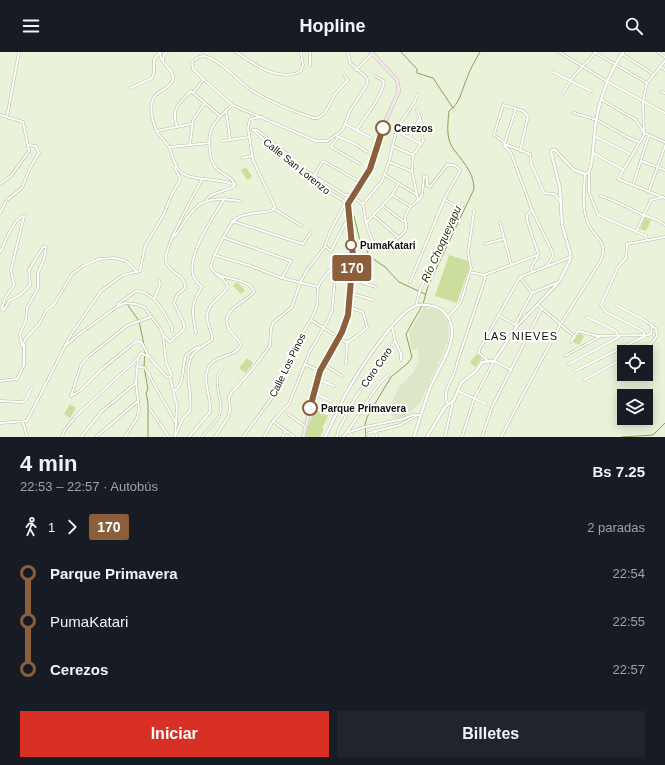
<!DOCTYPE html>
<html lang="es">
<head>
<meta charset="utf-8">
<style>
  :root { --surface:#171b24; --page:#20242c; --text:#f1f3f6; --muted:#9ea1a6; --accent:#d93025 }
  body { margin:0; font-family:Helvetica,sans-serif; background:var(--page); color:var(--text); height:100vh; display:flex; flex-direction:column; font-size:15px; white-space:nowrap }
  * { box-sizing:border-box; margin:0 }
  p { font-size:13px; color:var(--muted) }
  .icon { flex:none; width:22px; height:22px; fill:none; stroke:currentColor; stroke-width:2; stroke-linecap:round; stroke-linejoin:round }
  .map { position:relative; height:385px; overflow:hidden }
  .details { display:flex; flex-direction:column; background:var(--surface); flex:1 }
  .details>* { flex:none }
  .badge { padding:0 8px; border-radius:3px; font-size:14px; line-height:26px }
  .buttons { position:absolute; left:617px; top:293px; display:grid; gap:8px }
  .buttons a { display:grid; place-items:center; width:36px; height:36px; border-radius:0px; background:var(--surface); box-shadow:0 2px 10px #0003; font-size:20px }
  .map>.badge { position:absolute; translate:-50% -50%; box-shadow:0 0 0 2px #fff }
  .legs { display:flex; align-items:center; gap:6px; height:44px; padding:0 20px; font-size:13px }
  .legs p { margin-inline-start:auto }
  .overview { display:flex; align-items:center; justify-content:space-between; height:68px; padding:0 20px }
  h1 { font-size:22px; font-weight:800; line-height:30px }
  .button { display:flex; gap:8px; margin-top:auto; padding:8px 20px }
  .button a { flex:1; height:46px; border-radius:0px; background:var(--accent); color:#fff; font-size:16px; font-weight:800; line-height:46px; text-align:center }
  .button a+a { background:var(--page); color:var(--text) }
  ul { padding:0 20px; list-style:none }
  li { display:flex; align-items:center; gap:14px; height:48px; font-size:15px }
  li i { display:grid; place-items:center; width:6px; height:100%; margin:0 5px; background:currentColor }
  li i::after { content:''; width:10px; height:10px; margin:-5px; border:3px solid; border-radius:50%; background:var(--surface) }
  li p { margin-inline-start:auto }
  li:first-child i { background:linear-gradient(#0000 50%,currentColor 0) }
  li:last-child i { background:linear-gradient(currentColor 50%,#0000 0) }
  header { display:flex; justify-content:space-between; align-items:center; height:52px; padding:0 20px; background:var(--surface); font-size:18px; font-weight:800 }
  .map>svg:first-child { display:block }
  .built { fill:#dde6c6 }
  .green { fill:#ccde9b }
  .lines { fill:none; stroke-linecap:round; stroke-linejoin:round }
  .stream { stroke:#8da057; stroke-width:1 }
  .pedestrian-casing { stroke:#b4bba3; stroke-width:2.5 }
  .minor-casing { stroke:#b4bba3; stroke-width:3 }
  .tertiary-casing { stroke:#b4bba3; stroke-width:3.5 }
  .secondary-casing { stroke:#b4bba3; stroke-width:4 }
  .pedestrian { stroke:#fff; stroke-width:1.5 }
  .minor { stroke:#fff; stroke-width:2 }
  .tertiary { stroke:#fff; stroke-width:2.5 }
  .secondary { stroke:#f8e5f1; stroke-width:3 }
  .line-1-casing { stroke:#fff; stroke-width:9 }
  .line-1 { stroke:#8b5e3c; stroke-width:6 }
  .stop-1-dot { fill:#fff; stroke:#8b5e3c; stroke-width:2 }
  .labels { text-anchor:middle; stroke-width:4; stroke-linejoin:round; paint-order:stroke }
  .stop-label { font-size:10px; font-weight:bold; fill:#0e1008; stroke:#fff; text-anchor:start }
  .street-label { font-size:10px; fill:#0e1008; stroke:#fff }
  .water-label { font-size:11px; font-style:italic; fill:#2c350b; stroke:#fff }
  .neighbourhood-label { font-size:11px; letter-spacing:1px; fill:#0e1008; stroke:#fff }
</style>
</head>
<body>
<header><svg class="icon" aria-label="menu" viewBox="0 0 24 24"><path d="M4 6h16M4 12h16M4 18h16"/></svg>Hopline<svg class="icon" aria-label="search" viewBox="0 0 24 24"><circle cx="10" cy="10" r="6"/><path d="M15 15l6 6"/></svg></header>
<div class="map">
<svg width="665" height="385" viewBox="0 0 665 385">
  <rect width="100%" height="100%" fill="#eaf2d9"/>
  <path class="built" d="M424,255l17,4 6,10 2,8 -1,13 -28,61 -16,14 -11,1 -4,-10 10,-21 14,-14 6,-12 -1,-12 -4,1 -3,-3 -2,-14z"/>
  <g class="green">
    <path d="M246,115l6,10 -5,3 -6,-10z"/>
    <path d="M645,166l6,2 -5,11 -6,-2z"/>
    <path d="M449,203l22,7 -14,41 -22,-7z"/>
    <path d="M237,230l8,8 -4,4 -8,-8z"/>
    <path d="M579,281l5,3 -5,9 -6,-3z"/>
    <path d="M477,302l5,4 -7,9 -5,-5z"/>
    <path d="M247,306l6,5 -7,10 -7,-5z"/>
    <path d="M70,352l6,4 -6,10 -6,-4z"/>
    <path d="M314,357l14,7 -6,12 2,1 -4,8h-15z"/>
  </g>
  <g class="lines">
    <g class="stream">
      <path d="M401,0l16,17v4l16,5 20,30"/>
      <path d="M354,164l6,25 5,4 4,11 16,11 14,15 26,12"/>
      <path d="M127,252l12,17 5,24"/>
      <path d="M145,298l-1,17 4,22 -2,4 2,10v34"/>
      <path d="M366,385l-1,-12 2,-8 24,-40 17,-14 4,-6 -6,-23 17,-30 5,-18 46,-97c0,-19 -14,-29 -23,-44 -5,-10 -3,-23 -2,-34 11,-7 13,-22 18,-33 3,-9 8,-17 13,-26"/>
      <path d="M622,385l31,-2 12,-12"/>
    </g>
    <g class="pedestrian-casing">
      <path id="pedestrian" d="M202,385c6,-9 19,-17 19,-29 0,-11 -10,-32 2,-39"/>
    </g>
    <g class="minor-casing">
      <g id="minor">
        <path d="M160,0c-1,12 14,16 13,26 -1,12 -19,12 -21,24 -2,9 1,22 5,30 4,6 10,10 13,17 4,10 5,23 18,27 15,5 32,2 47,9"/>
        <path d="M236,0c17,12 44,31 65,19l2,-6 -2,-13"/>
        <path d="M310,0v13"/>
        <path d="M559,0l49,30 57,31"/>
        <path d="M594,0l53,31"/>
        <path d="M658,0l7,5"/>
        <path d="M622,2l31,20"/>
        <path d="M163,9l1,-6 3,-3"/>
        <path d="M665,9l-18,22 -4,18 1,34 -26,44 47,19"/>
        <path d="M660,14l5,4"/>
        <path d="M356,18l16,-16"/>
        <path d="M553,20l38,19"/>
        <path d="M345,24l3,4 -13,14 -10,19 -7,5h-5c-21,-7 -43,-16 -62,-28 -13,-9 -32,-31 -47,-34 -5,0 -10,3 -12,7l1,6 7,7 32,29 84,36h11l15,-10 9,-22 17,-26 -2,-6 -16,-14 -2,-11"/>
        <path d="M131,36l21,-10 2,-6v-13l6,-7"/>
        <path d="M661,40l4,1"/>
        <path d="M193,41l11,-14"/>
        <path d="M563,41l10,-16 23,-25"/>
        <path d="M602,48l34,20 8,13 21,9"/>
        <path d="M232,53c-7,7 -16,14 -20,23 -5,10 -3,34 5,41 6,6 16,8 18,16"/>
        <path d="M516,56l-12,37 7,8 21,57 20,41 1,5 -6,10"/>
        <path d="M226,58l4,30"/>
        <path d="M574,61l23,7 30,17 12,5"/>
        <path d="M0,63l23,7 6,29 -18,25 -11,8"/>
        <path d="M7,65l12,-65"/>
        <path d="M345,72l26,14"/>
        <path d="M177,75c-6,-19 1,-22 14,-36l29,25"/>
        <path d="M253,78l23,20 16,11 23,22 32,20"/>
        <path d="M253,78h4l29,23 6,8"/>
        <path d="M357,78c9,-16 24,-30 27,-49l-9,-5"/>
        <path d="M157,79l34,-7"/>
        <path d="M396,79l25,13"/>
        <path d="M337,84l20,9 10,7"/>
        <path d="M594,84l36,18"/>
        <path d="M338,85l-7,10 29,17"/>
        <path d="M409,86l11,-20"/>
        <path d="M223,89l26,-4"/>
        <path d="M504,90l-10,-7 9,-30 20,6 5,5 -8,35"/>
        <path d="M190,92l3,-24 11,-16"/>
        <path d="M504,92l26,10 1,9 13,30 10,1 6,7"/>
        <path d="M392,94l21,9"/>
        <path d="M170,95l40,-4"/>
        <path d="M593,101l29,16"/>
        <path d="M242,106l10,-2"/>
        <path d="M641,109l24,9"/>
        <path d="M389,110l22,9"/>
        <path d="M300,115l45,28h5l6,-8 3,-1"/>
        <path d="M589,120v20l9,23 48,21 1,4"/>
        <path d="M385,123l32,20"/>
        <path d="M314,124l9,-15 39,22"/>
        <path d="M633,133l16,-50"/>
        <path d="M649,139l16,-45"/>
        <path d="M392,143l18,11"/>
        <path d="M600,144c15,4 28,12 43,19 8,3 16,5 22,10"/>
        <path d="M353,145l10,7"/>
        <path d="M207,147c7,-9 22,-7 28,-14"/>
        <path d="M419,148l3,-5 2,-19 3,1v8l3,2 17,-22c5,-1 11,1 13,6l-16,28 10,6"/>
        <path d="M363,152c2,15 9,61 30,38 4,-4 11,-7 13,-13 1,-4 0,-6 -1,-9 0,-10 7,-14 13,-20l-6,-29 1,-16 10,-14 -3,-24 -3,-7"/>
        <path d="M363,152l19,-23 7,-19 8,-34 17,-25 4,-9"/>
        <path d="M383,154l23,17"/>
        <path d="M274,157l28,17"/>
        <path d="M532,158l-5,5v5l11,33 -1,5 -6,10 1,3"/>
        <path d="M0,161l6,-12 16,-13 8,-20 9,-15 -3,-7 -8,-1"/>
        <path d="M374,164l24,21"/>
        <path d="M232,169l71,23 8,-12"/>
        <path d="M366,171l26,-28 7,-12"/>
        <path d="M500,171l11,41"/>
        <path d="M636,180l15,-32 12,-3"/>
        <path d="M175,184c21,-31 24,-42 65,-35"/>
        <path d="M225,186l66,23 -9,17"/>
        <path d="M485,192l19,-5"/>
        <path d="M325,194l6,5 18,-35"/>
        <path d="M0,200c5,-9 14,-35 24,-36l-13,54 3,15 -9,13 -3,11 2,1 5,-9 11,-6 10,-10 -1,-15 14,-23h3l-2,12 -6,14v15l-11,20 -1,12 -6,14 2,12 4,-8 13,-14 7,-13 9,-8 17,-29 11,-8 16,-7 16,-1 11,3 11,11"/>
        <path d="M214,203l34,10 34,13 36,9"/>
        <path d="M484,223l54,-20"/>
        <path d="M520,225l12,16"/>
        <path d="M351,227l25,8"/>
        <path d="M410,230l34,-82"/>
        <path d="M318,235c4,-9 24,-32 34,-35"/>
        <path d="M350,241l23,7"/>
        <path d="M154,247l6,-14 -1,-5"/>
        <path d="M538,253l36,31"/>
        <path d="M616,253l30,16 10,8 1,7 -6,8 -15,8"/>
        <path d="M118,254v-2l18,-13c20,2 27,20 36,36v4"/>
        <path d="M416,254l4,-16 43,-86"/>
        <path d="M498,263l16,9"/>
        <path d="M448,265l13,-15 10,-34 -3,-15 6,-42"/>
        <path d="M311,268l36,23"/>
        <path d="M515,273l17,-32 27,-11"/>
        <path d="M392,274l3,15 6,13v6"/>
        <path d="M196,281c-4,-20 -6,-28 6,-46 -4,-4 -8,-7 -9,-12 -6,-20 21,-60 32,-77"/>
        <path d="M163,283l7,7 14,-13v-5l-10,-21 3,-8 8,-7c1,-14 -15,-14 -19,-26 -4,-13 29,-68 36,-83"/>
        <path d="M571,290l7,-11 19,5 51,-1 3,-1 1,-9"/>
        <path d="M65,294l5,-10 31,-45 22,-16 17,-4 5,-25 19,-32 7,-18 8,-14 1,-4 -5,-10 1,-3"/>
        <path d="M565,304l34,-19"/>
        <path d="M488,309l-9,-8v-3l41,-73 51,-20"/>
        <path d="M346,311l1,-20c4,-4 19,-12 20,-16l-4,-15 -14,-5"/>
        <path d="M323,312l19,12"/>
        <path d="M569,312l50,-27 -3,-6 -29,-14"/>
        <path d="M306,313l14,6"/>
        <path d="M137,314l8,2 31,55"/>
        <path d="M575,319l70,-35 -2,-5 -37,-19 -5,-7 17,-38 8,-9 1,-14 38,-7"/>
        <path d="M170,326l7,28 -2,31"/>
        <path d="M318,327l16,7"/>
        <path d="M584,328l40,-22"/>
        <path d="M0,329l17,-2 7,-14v-20"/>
        <path d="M174,339c11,-6 8,-26 12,-36l10,-7 5,-1"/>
        <path d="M458,339l28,13"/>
        <path d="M315,341l16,8"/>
        <path d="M71,344l10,-31 8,-9 39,-31 23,-8"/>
        <path d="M71,344l9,-5 23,-23 31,-25 4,-2 4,2 7,14"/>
        <path d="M0,349l23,1 4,-4 4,-9"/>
        <path d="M448,352c-8,-13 8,-27 9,-41l28,-84 -1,-4 -14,-3"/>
        <path d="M311,354l16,8"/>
        <path d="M150,357l19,28"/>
        <path d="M288,362l18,13"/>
        <path d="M273,369l21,16"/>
        <path d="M23,370l4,15"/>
        <path d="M0,371l27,-2 38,-75 13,-11 40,-29 7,-3 10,1 9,3 16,21 3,7 3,27 6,14 -5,1 -18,-20 -8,-4 -3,5 -62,58 -12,15 -2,6"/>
        <path d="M375,379l2,6"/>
        <path d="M346,381l19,-6 38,-8 10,-4h8"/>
        <path d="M369,381l31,-8 18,-10"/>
        <path d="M81,385l21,-26 34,-28"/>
        <path d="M96,385l43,-37"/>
        <path d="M125,385l12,-19 2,-9 -3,-26 2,-25"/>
        <path d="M175,385l8,-19 7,-7c3,-16 -8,-45 4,-58 5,-5 12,-9 18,-13 1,-9 -6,-16 -5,-25 2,-14 16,-18 21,-29l-5,-7 -7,-5"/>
        <path d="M189,385l21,-25c2,-13 -7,-27 -3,-41 4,-17 27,-12 34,-26 -3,-7 -10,-11 -13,-18 -8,-17 18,-25 26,-35 -5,-17 -37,-9 -43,-25 0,-7 19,-46 26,-49 9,-5 23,-5 34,-7l4,-4 -22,-47 -5,-32 2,-9 12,-2"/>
        <path d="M215,385l13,-20 2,-7 -1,-13 3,-5 19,-21 19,-25 1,-17 2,-6 19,-16 8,-24 7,-13 17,-22 6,-16 14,-27 4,-1"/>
        <path d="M243,385l31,-42 25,-56 14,-23 4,-10 1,-19"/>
        <path d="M264,385l9,-16 16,-17 21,-53 17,-29 5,-11 3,-32 16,-5"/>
        <path d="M282,385l4,-6"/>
        <path d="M337,385l1,-6 17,-33 40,-57"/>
        <path d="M343,385c17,-20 26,-45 45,-62"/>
        <path d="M445,385l8,-36"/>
        <path d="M462,385l12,-38 20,-38 17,9"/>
        <path d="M482,385l10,-30 50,-99"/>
        <path d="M501,385l59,-112 40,-63c10,-22 -6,-22 -13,-41 -5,-16 -3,-32 -2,-47"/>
      </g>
    </g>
    <g class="tertiary-casing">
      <g id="tertiary">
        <path d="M325,385c8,-15 14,-32 23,-47 10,-18 49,-79 68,-84 8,-3 19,0 26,4 7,6 11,16 10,25 -2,18 -15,36 -22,53 -6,16 -11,33 -16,49"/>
        <path d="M427,385l18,-30 9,-7 7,-17 15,-12 6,-9 12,-1 23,-35 42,-44 11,-22v-8l-8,-27 -2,-37 -9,-36 1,-2h3l19,20 11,4 4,-2c5,-13 4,-29 6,-43 3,-26 13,-55 28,-77"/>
      </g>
    </g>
    <g class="secondary-casing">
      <path id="secondary" d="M303,385l17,-66 22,-39 6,-17 5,-59 -5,-52 22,-35 15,-47 14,-31 -2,-11 -26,-28"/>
    </g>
    <use href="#pedestrian" class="pedestrian"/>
    <use href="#minor" class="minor"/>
    <use href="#tertiary" class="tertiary"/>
    <use href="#secondary" class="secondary"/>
  </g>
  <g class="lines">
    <g class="line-1-casing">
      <path id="line-1" d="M310,356l10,-37 22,-39 6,-17 5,-59 -5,-52 22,-35 13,-41"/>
    </g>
    <use href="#line-1" class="line-1"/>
  </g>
  <g class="stop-1-dot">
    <circle cx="383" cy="76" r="7"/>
    <circle cx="351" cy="193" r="5"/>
    <circle cx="310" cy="356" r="7"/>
  </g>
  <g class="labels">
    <g class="stop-label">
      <text x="394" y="80">Cerezos</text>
      <text x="360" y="197">PumaKatari</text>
      <text x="321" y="360">Parque Primavera</text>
    </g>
    <g class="street-label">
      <text transform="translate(297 114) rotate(39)" y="4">Calle San Lorenzo</text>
      <text transform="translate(287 313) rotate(-64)" y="4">Calle Los Pinos</text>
      <text transform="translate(376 315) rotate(-55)" y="4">Coro Coro</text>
    </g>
    <g class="water-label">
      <text transform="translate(441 192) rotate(-66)" y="4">Río Choqueyapu</text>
    </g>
    <g class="neighbourhood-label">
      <text x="521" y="288">LAS NIEVES</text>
    </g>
  </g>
</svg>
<div class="buttons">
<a><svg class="icon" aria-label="locate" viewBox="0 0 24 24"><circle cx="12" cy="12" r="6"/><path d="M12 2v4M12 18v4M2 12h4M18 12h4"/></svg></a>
<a><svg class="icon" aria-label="layers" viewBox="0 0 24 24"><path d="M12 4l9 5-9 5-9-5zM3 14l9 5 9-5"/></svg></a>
</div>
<b class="badge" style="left:352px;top:216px;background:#8b5e3c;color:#fff">170</b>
</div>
<section class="details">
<div class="overview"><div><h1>4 min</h1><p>22:53 – 22:57 · Autobús</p></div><b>Bs 7.25</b></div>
<div class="legs"><svg class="icon" aria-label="walk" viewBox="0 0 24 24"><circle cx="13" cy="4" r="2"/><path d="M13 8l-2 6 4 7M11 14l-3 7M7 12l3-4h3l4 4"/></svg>1<svg class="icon" aria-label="forward" viewBox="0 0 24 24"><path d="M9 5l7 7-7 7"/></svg><b class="badge" style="background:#8b5e3c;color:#fff">170</b><p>2 paradas</p></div>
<ul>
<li><i style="color:#8b5e3c"></i><b>Parque Primavera</b><p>22:54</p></li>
<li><i style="color:#8b5e3c"></i><span>PumaKatari</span><p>22:55</p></li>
<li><i style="color:#8b5e3c"></i><b>Cerezos</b><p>22:57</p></li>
</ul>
<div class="button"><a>Iniciar</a><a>Billetes</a></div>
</section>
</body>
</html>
